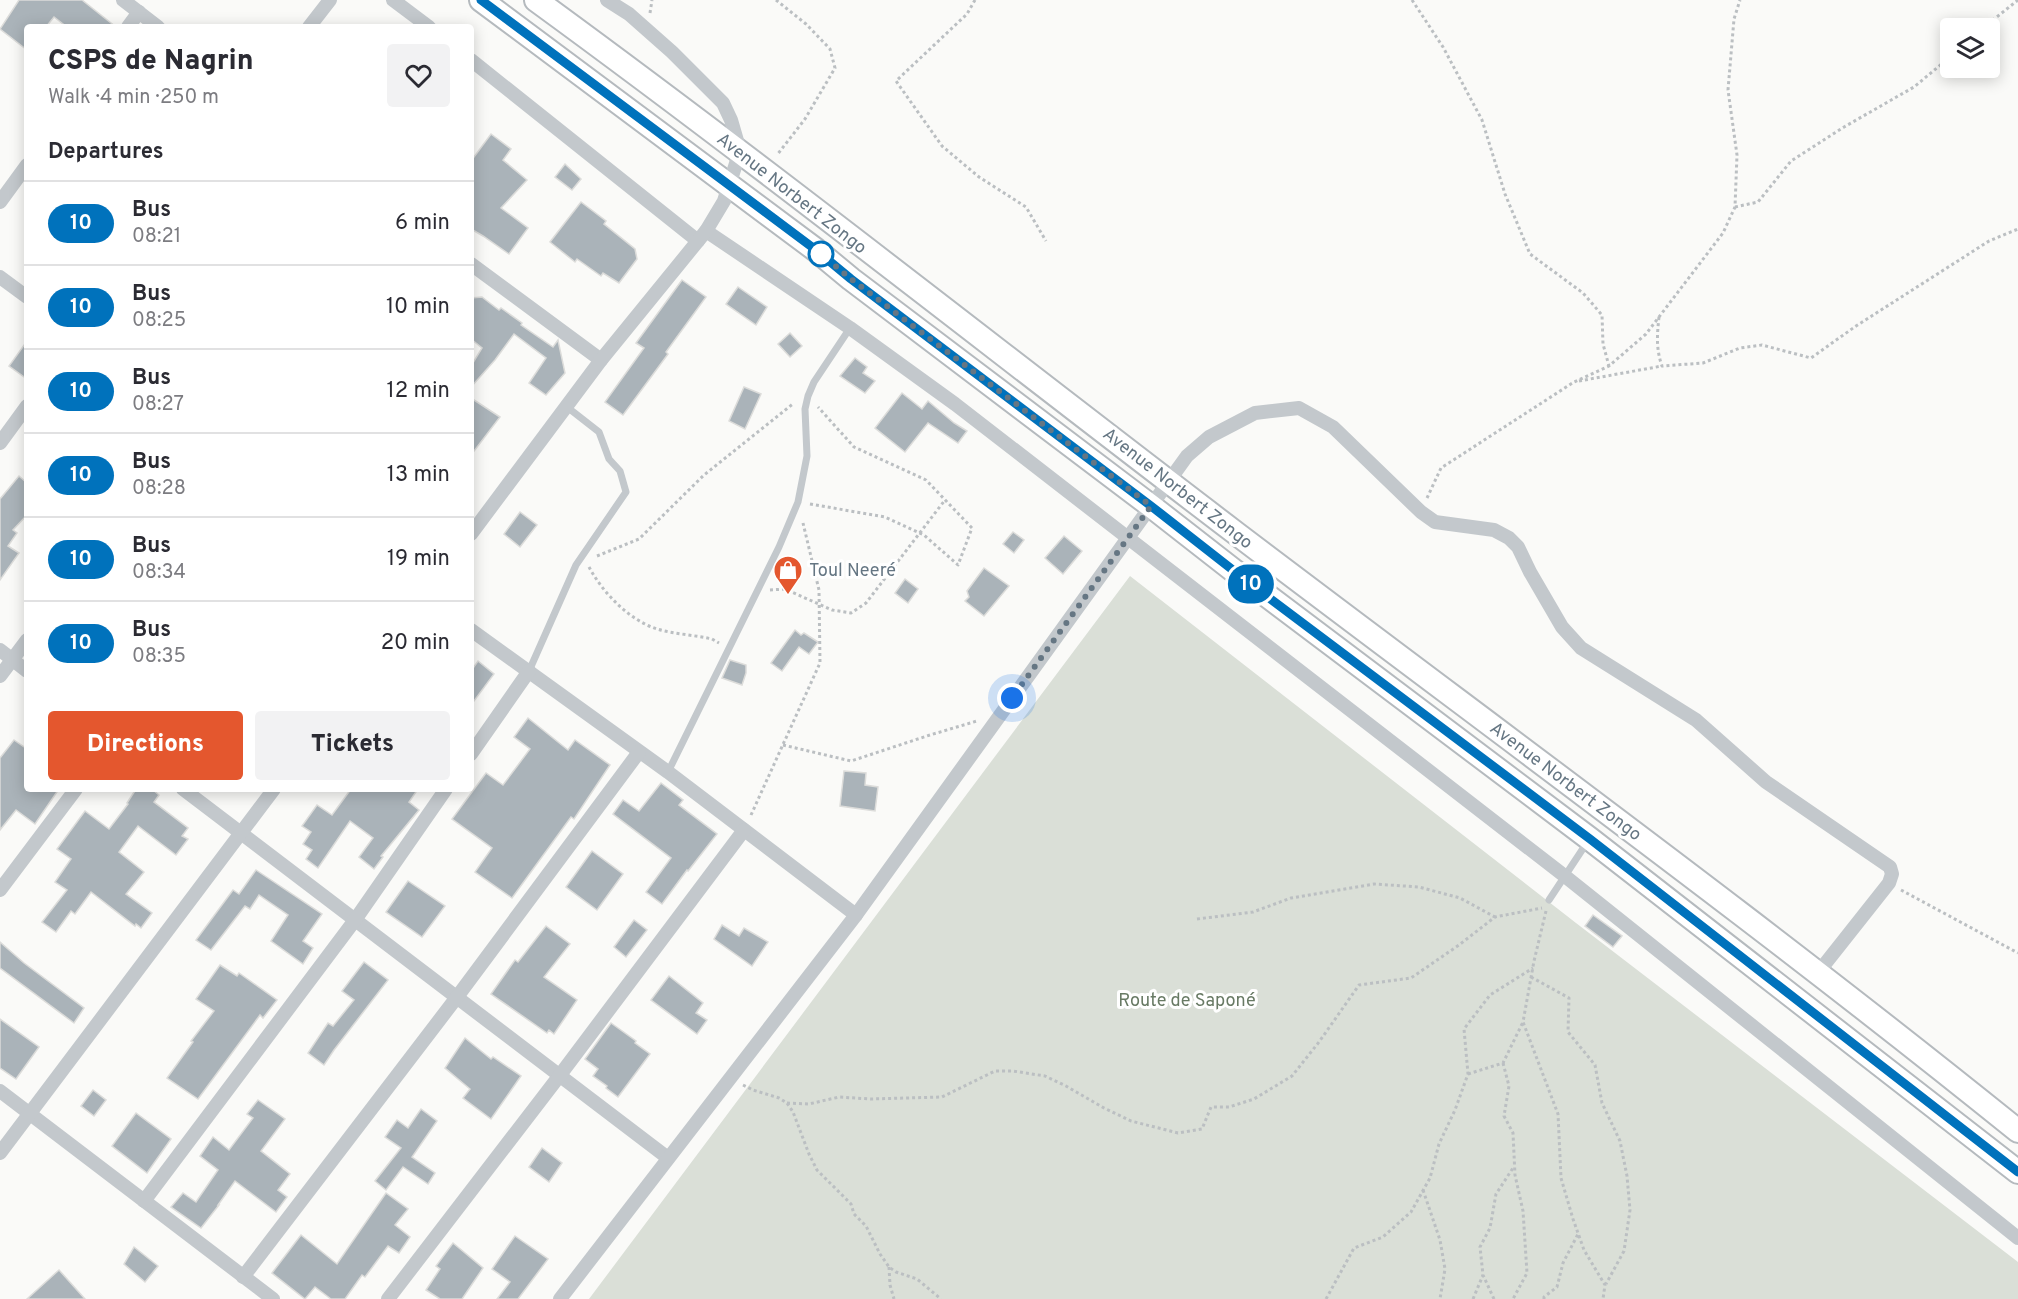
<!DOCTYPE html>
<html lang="en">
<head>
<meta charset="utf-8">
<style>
  :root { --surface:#fff; --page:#f2f2f3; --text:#2b2b33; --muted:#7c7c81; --line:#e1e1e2; --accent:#e4572e }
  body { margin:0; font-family:Overpass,sans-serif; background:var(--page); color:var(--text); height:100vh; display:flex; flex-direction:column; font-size:22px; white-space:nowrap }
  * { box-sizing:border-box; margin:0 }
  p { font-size:20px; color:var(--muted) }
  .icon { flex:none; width:33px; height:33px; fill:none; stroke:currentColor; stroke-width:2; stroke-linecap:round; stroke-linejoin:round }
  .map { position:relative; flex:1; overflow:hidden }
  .details { position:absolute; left:24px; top:24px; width:450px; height:768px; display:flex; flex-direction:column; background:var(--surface); border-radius:6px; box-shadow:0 3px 15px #0003 }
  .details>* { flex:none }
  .badge { padding:0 12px; border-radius:20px; font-size:21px; line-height:39px }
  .fabs { position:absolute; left:1940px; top:18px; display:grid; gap:12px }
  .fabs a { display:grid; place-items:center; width:60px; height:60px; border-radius:6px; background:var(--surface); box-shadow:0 3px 15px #0003; font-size:30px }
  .you { position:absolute; width:30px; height:30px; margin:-15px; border:4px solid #fff; border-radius:50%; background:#1a73e8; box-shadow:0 0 0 9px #1a73e833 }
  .map>.badge { position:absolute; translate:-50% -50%; box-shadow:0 0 0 3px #fff }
  h2 { padding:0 24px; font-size:22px; line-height:54px }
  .round { display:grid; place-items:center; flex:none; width:63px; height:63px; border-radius:6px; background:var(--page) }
  .overview { display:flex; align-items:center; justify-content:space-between; height:102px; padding:0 24px }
  h1 { font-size:28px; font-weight:800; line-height:45px }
  .primary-button { display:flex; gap:12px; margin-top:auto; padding:12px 24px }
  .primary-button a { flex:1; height:69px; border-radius:6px; background:var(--accent); color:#fff; font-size:24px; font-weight:800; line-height:69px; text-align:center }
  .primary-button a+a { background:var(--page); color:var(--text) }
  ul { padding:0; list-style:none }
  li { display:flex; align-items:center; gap:18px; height:84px; padding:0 24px; border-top:2px solid var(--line) }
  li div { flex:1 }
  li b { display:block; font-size:22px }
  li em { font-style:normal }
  li .badge { min-width:66px; font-weight:700; text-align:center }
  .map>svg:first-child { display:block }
  .green { fill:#dadfd7 }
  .building { fill:#aab3b9; stroke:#dcdcda; stroke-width:1.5 }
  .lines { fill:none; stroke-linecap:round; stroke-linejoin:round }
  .primary-casing { stroke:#b5babe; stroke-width:26 }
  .path { stroke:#bbbfc2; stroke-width:3; stroke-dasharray:3 3; stroke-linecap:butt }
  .service { stroke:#c3c8cc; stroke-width:7 }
  .minor { stroke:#c3c8cc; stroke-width:14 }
  .primary { stroke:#fff; stroke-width:22 }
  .line-casing { stroke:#fff; stroke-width:14 }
  .line { stroke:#0072bc; stroke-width:9 }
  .walk { stroke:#657683; stroke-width:6; stroke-dasharray:0 10.8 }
  .stop-dot { fill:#fff; stroke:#0072bc; stroke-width:3 }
  .labels { text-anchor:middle; stroke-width:6; stroke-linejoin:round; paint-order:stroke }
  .street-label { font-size:18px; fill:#657683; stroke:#fff }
  .poi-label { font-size:18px; fill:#657683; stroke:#fff; text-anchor:start }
  .park-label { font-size:18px; fill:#687a64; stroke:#fff }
</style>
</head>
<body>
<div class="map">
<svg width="2018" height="1299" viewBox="0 0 2018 1299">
  <rect width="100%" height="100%" fill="#fafaf8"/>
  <path class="green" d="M1130,576l446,347 442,339v37h-1429z"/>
  <g class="building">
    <path d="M19,0h63l34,27h-49l-13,-10 -8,10h-19v23l-27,-21z"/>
    <path d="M491,134l20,15 -8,11 24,20 -26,28 27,20 -19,26 -26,-18 -12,-7v-68z"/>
    <path d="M565,164l16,15 -9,11 -17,-13z"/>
    <path d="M581,202l25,19 -2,3 31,25 2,10 -18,24 -16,-10 -2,3 -24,-17 -2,3 -25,-20z"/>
    <path d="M682,280l24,17 -40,55 2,2 -45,61 -18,-13 39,-54 -8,-5z"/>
    <path d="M738,287l29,20 -11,18 -30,-21z"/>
    <path d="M482,297l17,13 2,-2 21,15 -1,2 32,22 5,-7 7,33 -19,22 -17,-12 17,-25 -32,-24 -19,26 -24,27v-21l11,-18 -11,-9v-41z"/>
    <path d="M790,333l12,13 -12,11 -12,-13z"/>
    <path d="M27,341v38l-18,-13z"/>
    <path d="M855,358l12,9 -4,6 12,8 -10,12 -25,-17z"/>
    <path d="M744,387l17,7 -16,35 -16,-8z"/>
    <path d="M902,393l20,16 6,-8 26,22 13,8 -9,12 -30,-20 -23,29 -30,-24z"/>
    <path d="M471,398l29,19 -29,38z"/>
    <path d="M19,476l8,7v32l-14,15 4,3 -9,13 11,7 -19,27v-81z"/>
    <path d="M520,512l17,13 -17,22 -16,-13z"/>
    <path d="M1013,532l11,8 -10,13 -11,-9z"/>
    <path d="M1064,536l18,15 -19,23 -18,-16z"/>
    <path d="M984,568l25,18 -25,30 -19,-15 4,-4 -2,-6z"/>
    <path d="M905,579l13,10 -10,14 -13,-10z"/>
    <path d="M795,630l6,5 3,-2 14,9 -9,12 -10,-7 -17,24 -11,-8z"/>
    <path d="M730,660l16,5v8l-4,12 -20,-7z"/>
    <path d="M478,661l16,13 -23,31v-34z"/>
    <path d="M528,718l40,32 7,-10 35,25 -36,54 -3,-2 -59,81 -37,-26 17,-24 -40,-29 34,-46 17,12 27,-36 -16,-12z"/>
    <path d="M14,740l13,9v40h32l-24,35 -19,-14 -16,20v-72z"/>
    <path d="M844,771l22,2 -1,12 13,2 -3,24 -35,-5z"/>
    <path d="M661,783l22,17 -4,5 38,29 -29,37 -1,-1 -25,34 -16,-12 25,-34 -58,-44 10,-14 16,11z"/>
    <path d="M136,789h16l7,6 -5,7 34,26 -6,8 6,3 -12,16 -38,-29 -19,26 25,20 -18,22 26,19 -11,15 -5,-4 -1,2 -44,-34 -16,22 -4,-3 -15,21 -14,-10 25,-32 -12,-8 16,-23 -14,-10 28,-38 24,18 19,-25 -1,-1z"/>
    <path d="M351,789h67l-9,13 10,8 -38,46 2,1 -9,12 -15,-12 14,-19 -23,-17 -32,47 -12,-9 6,-9 -9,-6 8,-12 -9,-6 15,-21 15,10z"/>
    <path d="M592,851l31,23 -26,36 -31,-23z"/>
    <path d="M256,870l66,44 -19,27 10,7 -10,16 -32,-23 17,-26 -29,-20 -9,14 -5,-3 -34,44 -15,-10 37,-50 6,4z"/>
    <path d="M408,881l37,25 -23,31 -36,-25z"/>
    <path d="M1593,915l29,21 -9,11 -28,-21z"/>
    <path d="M634,920l13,10 -21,27 -12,-10z"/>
    <path d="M722,925l17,11 5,-8 24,14 -16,24 -38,-27z"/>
    <path d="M546,926l24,18 -26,33 33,23 -23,34 -5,-4 -2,3 -56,-39 24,-34 3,2z"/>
    <path d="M0,942l24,21 60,45 -10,15 -74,-55z"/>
    <path d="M364,962l24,18 -54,70 -10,15 -16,-12 20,-30 5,3 21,-26 -12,-9z"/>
    <path d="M220,965l17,11 2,-3 38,27 -14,18 -3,-3 -62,84 -31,-21 26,-36 -2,-1 23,-30 -18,-12z"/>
    <path d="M669,976l34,27 -7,10 11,7 -10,14 -46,-34z"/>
    <path d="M0,1019l39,28 -23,32 -16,-11z"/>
    <path d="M611,1023l25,18 -1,2 15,11 -32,43 -12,-9 1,-2 -14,-10 5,-7 -13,-10z"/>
    <path d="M465,1038l26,21 2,-2 28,19 -30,43 -28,-21 7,-9 -25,-21z"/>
    <path d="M93,1090l13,10 -12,16 -13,-10z"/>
    <path d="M258,1100l27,19 -24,32 29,23 -12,16 9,7 -11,15 -41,-31 -17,24h1l-18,23 -30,-21 12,-14 13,9 22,-32 -18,-14 13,-19 16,13 24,-32 -6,-4z"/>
    <path d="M421,1109l16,12 -25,36 23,16 -7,11 -25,-17 -17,23 -11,-9 26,-33 -16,-11 12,-17 11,8z"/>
    <path d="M136,1113l35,26 -24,34 -35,-27z"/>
    <path d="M542,1148l20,15 -13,19 -20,-15z"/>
    <path d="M386,1193l22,16 -13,16 15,12 -11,16 -11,-7 -23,31 -3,-2 -17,24h-14l-16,-12 -10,12 -33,-26 29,-38 36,29z"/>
    <path d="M515,1236l33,23 -30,40h-21l13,-17 -18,-13z"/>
    <path d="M453,1243l30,25 -21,31h-22l-14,-9 14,-21 -4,-3z"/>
    <path d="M134,1247l24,19 -13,16 -21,-18z"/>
    <path d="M59,1270l26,29h-58z"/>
  </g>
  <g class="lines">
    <g class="primary-casing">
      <g id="primary">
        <path d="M481,0l335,250 35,29 300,227 82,64 357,269 428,333"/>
        <path d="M536,0c237,173 467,356 701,534 261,198 526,391 781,597"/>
      </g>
    </g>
    <g class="path">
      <path d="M776,0l30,24 24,25 5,19 -30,51 -28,36"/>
      <path d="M975,0l-8,14 -71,67 46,65 37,31 47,30 20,34"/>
      <path d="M1412,0l31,47 39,73 23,74 25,60 53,39 19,22 1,29 6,22"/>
      <path d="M650,13l2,-13"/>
      <path d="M1983,28l35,-28"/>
      <path d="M1735,207l23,-5 33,-41 53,-34 70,-40 36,-30"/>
      <path d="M1659,317c-2,18 -3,32 3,49l41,-3 37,-15 22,-3 49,13 45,-32 133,-85 29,-12"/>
      <path d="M1579,381l83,-15"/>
      <path d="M1427,498l14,-30 133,-86 35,-16 37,-32 77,-101 12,-26 2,-52 -9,-65 6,-71 6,-19"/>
      <path d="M810,504l75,13 39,18 34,30 14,-37 -46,-48 -72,-33 -36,-40"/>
      <path d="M597,556l42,-17 65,-64 90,-72"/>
      <path d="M589,567c14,26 40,53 68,62 17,5 37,6 55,10l7,4"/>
      <path d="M770,590l15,-1 47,21 19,3 15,-10 79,-103"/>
      <path d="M783,745l68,16 79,-26 47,-14"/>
      <path d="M751,815l69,-152 -1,-73 -16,-67"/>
      <path d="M1901,890l117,63"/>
      <path d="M1546,911l-12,50 -11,61 35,92 3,64 12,41 11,31 21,35 -2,14"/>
      <path d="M1197,919l56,-7 38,-14 83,-14 45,3 41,11 35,19"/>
      <path d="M1531,977l38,21 -1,34 27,33 7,38 18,38 7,35 3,34 -6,41 -18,33"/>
      <path d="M1503,1063l6,23 -5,30 9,17 2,42 8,36 4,62 -14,26"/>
      <path d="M1468,1074l35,-11 20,-41"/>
      <path d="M743,1085l10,5 26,8 8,5 6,9 16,42 8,16 34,34 3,10 12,12 14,28 9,13 7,5 21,7 24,20"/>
      <path d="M787,1103l22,1 30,-7 32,2 71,-2 53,-26h18l32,5 21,10 38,22 27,13 47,12 24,-4 9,-22h18l25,-8 38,-23 27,-34 40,-57 52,-7 48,-33 36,-28 47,-9"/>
      <path d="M1423,1190l17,50 5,29 -5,30"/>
      <path d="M889,1267l1,18 4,14"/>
      <path d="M1326,1299l28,-51 29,-11 28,-25 19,-34 9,-34 16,-34 13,-36 -4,-45 26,-34 43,-27"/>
      <path d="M1473,1299l10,-24"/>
      <path d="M1494,1299l-11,-24 -3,-28 10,-19 6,-34 17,-26"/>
      <path d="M1544,1299v-2l13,-10 6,-24 15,-29"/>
    </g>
    <g class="service">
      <path d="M529,671l47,-106 50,-73 -6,-21 -11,-12 -10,-27 -32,-25"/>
      <path d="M668,772l111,-225 19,-45 9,-46 -2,-47 3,-13 6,-14 36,-54"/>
      <path d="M1549,900l39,-59"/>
    </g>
    <g class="minor">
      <path d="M123,0l35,27"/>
      <path d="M393,0l36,27"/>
      <path d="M128,27l11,-15"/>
      <path d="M309,27l21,-27"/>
      <path d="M471,60l227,181"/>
      <path d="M0,202l27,-37"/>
      <path d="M706,231l144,97 105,76 611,473 452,361"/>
      <path d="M471,264l130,96"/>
      <path d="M0,277l27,20"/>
      <path d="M0,443l27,-37"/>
      <path d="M471,534l130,-174 105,-129 18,-30 16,-50 -9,-31 -8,-17 -51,-51 -43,-38 -22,-14"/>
      <path d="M471,630l197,142 188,143"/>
      <path d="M0,650l27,21"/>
      <path d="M0,676l27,-36"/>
      <path d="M471,754l58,-83"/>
      <path d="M183,789l485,369"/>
      <path d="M0,890l76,-101"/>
      <path d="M0,1091l273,208"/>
      <path d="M0,1153l274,-364"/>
      <path d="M144,1201l211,-281 91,-131"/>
      <path d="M243,1277l214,-280 182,-245"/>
      <path d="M388,1299l172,-224 184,-245"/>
      <path d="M560,1299l296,-384 331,-459 22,-19 46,-24 44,-5 34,19 88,85 14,10 59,8 15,8 9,9 12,25 32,55 19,21 115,72 70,62 124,85 2,7 -3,9 -72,91"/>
    </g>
    <use href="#primary" class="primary"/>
  </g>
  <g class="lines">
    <g class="line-casing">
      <path id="line" d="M481,0l335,250 35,29 300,227 101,79 338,254 428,333"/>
    </g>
    <use href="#line" class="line"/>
    <path class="walk" d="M821,254l-5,-4 35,29 300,227 -139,192"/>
  </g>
  <defs>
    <g id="shop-pin" transform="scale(1.5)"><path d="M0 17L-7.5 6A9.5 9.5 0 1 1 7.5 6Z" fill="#e4572e" stroke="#fff"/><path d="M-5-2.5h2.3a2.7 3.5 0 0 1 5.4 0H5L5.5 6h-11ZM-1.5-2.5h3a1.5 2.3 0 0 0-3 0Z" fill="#fff"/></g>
  </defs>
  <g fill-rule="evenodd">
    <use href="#shop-pin" x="788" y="570"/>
  </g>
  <circle class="stop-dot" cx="821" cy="254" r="12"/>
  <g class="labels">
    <g class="street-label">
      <text transform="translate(792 193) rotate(38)" y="6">Avenue Norbert Zongo</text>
      <text transform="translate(1178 488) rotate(38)" y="6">Avenue Norbert Zongo</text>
      <text transform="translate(1566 781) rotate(37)" y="6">Avenue Norbert Zongo</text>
    </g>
    <g class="poi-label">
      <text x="809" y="576">Toul Neeré</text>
    </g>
    <g class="park-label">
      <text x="1187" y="1006">Route de Saponé</text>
    </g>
  </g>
</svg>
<div class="fabs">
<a><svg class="icon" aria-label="layers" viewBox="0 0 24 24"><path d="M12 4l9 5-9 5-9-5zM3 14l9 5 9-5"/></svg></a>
</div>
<div class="you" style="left:1012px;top:698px"></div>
<b class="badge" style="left:1251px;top:584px;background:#0072bc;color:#fff">10</b>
<section class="details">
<div class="overview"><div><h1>CSPS de Nagrin</h1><p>Walk · 4 min · 250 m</p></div><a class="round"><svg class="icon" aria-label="heart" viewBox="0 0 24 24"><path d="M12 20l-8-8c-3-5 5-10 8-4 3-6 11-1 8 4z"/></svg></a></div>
<h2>Departures</h2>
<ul>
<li><span class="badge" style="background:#0072bc;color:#fff">10</span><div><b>Bus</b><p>08:21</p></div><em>6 min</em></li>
<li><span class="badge" style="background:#0072bc;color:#fff">10</span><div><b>Bus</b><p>08:25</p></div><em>10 min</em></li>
<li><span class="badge" style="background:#0072bc;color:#fff">10</span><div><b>Bus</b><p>08:27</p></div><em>12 min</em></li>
<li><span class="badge" style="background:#0072bc;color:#fff">10</span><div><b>Bus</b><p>08:28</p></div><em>13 min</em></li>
<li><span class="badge" style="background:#0072bc;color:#fff">10</span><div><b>Bus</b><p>08:34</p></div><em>19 min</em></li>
<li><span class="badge" style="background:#0072bc;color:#fff">10</span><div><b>Bus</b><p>08:35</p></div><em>20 min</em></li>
</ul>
<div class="primary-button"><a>Directions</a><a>Tickets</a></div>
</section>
</div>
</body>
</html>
